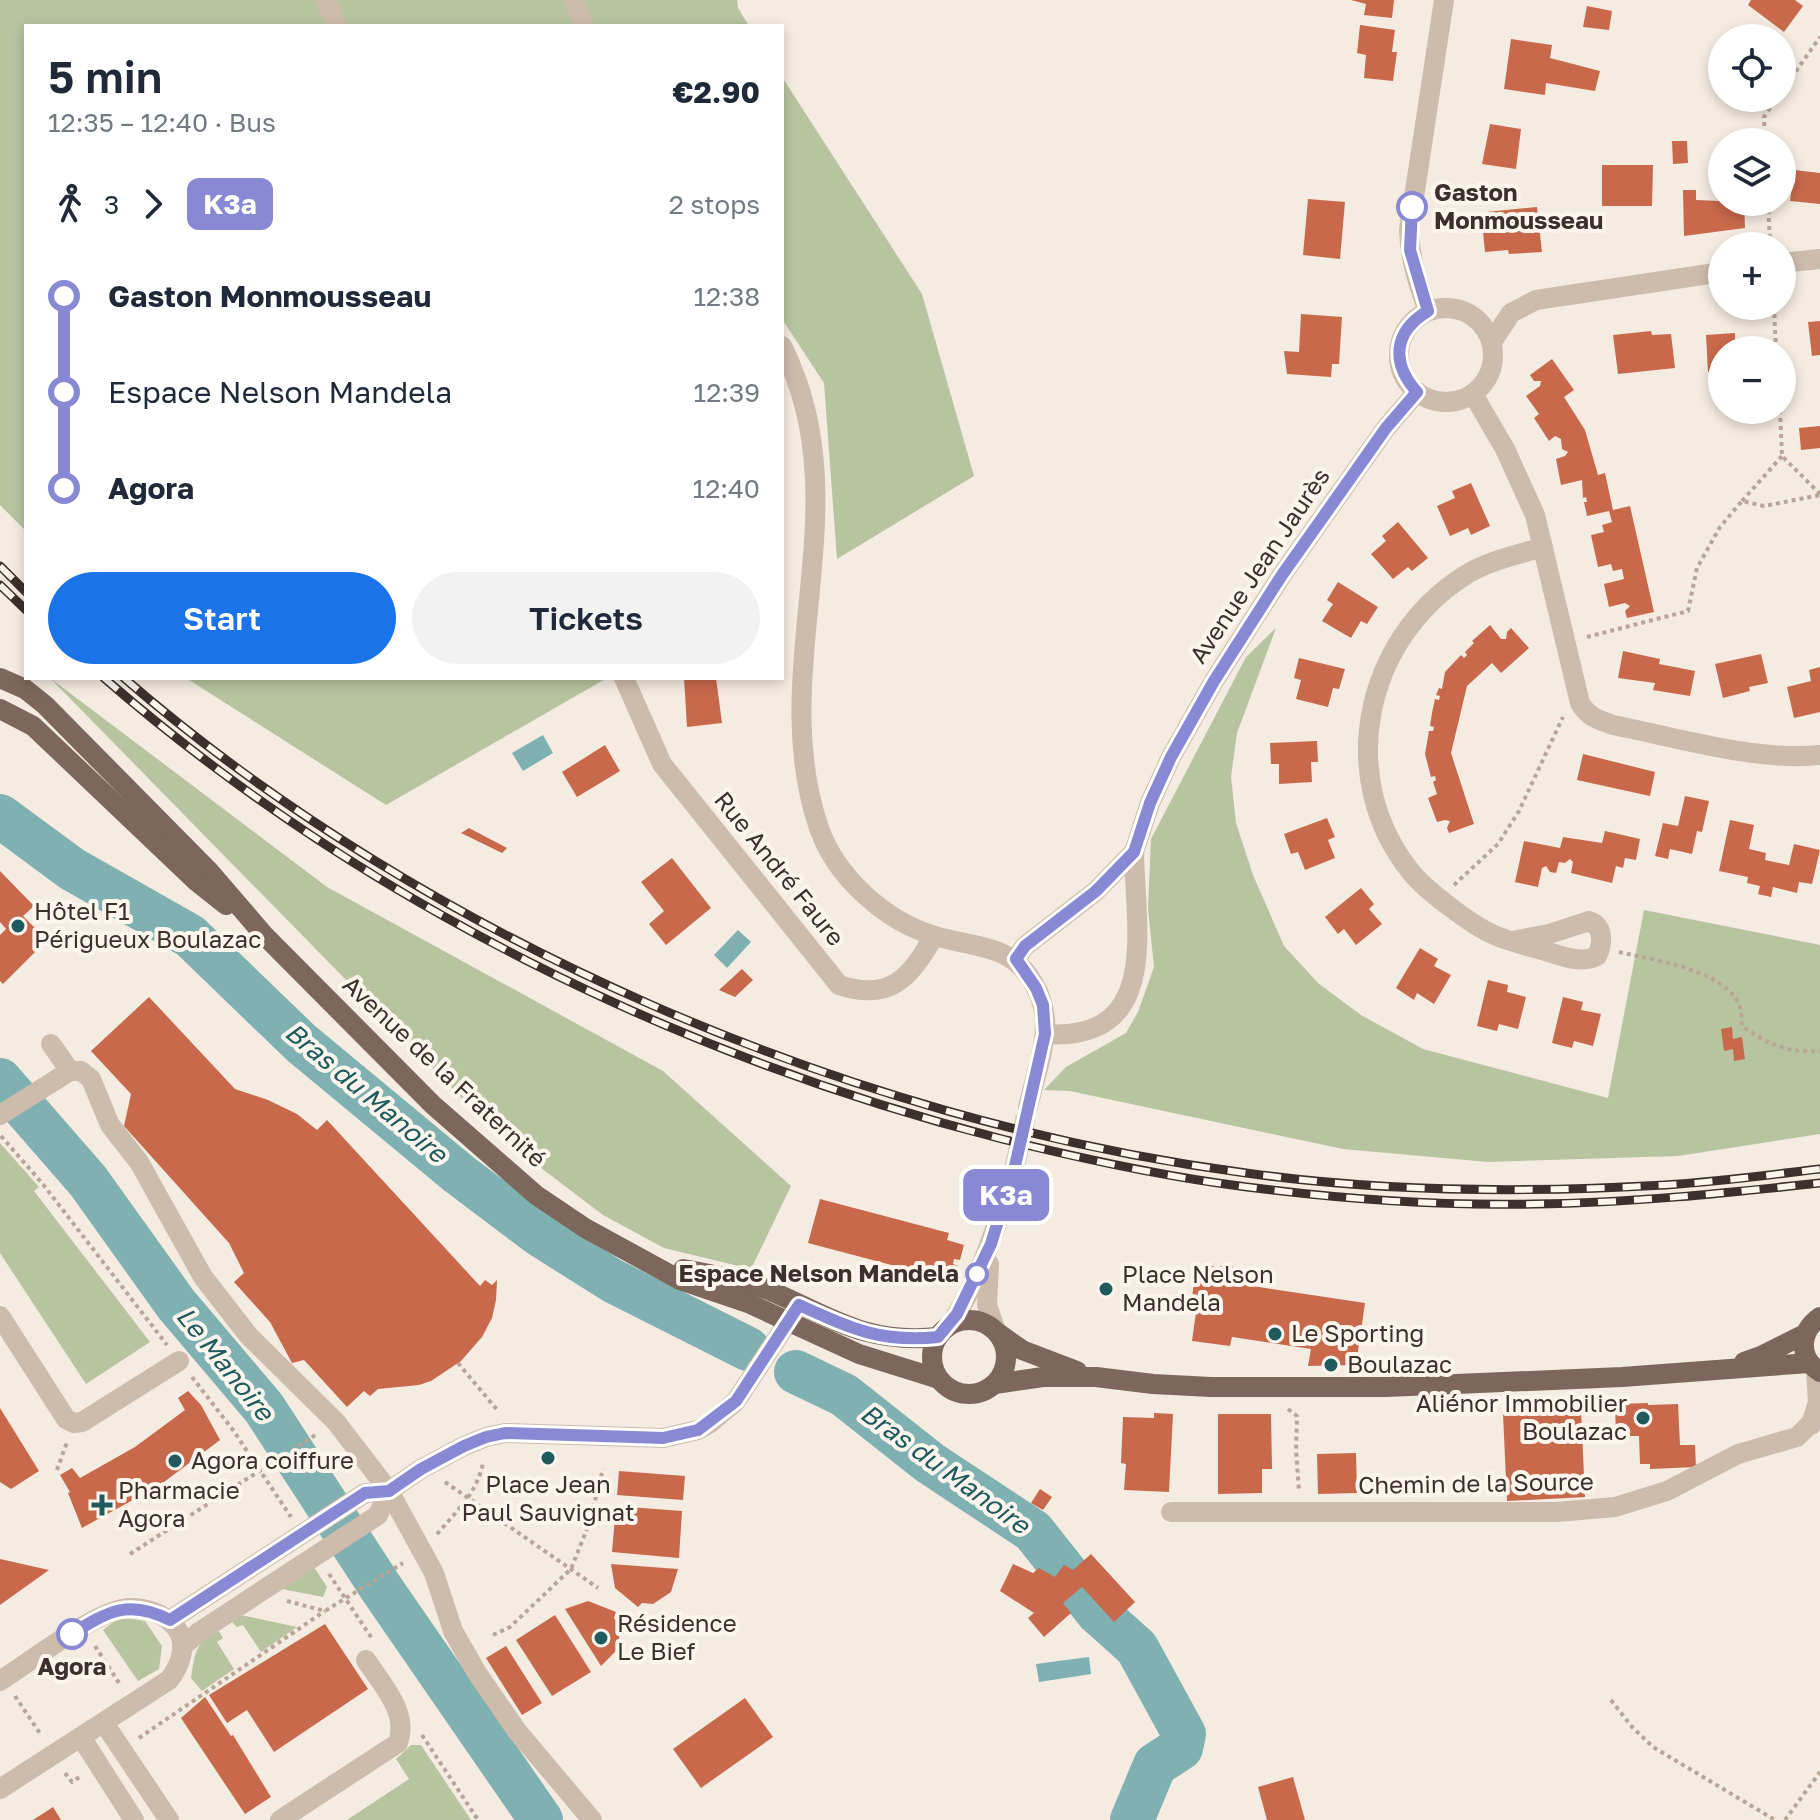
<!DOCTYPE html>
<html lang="en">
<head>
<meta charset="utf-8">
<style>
  :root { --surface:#fff; --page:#f2f2f3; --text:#1f2937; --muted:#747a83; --accent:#1a73e8 }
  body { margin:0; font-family:"Golos Text",sans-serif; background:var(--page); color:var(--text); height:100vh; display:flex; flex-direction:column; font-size:30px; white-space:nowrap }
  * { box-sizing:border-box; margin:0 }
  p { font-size:26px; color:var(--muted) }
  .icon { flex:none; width:44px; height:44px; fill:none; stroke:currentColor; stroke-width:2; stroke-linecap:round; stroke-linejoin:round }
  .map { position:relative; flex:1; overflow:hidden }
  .side { position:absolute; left:24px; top:24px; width:760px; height:656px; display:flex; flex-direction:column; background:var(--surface); border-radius:0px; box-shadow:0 4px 12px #0003 }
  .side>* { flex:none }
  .badge { padding:0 16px; border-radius:12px; font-size:28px; line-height:52px }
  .tools { position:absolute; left:1708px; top:24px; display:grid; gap:16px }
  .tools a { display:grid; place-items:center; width:88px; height:88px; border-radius:50%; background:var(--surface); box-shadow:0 4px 12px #0003; font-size:40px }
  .map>.badge { position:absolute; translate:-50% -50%; box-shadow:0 0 0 4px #fff }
  .legs { display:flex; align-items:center; gap:12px; height:88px; padding:0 24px; font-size:26px }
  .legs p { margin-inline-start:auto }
  .overview { display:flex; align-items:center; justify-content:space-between; height:136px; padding:0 24px }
  h1 { font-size:44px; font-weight:600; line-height:60px }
  .button { display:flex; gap:16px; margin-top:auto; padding:16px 24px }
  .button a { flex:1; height:92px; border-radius:48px; background:var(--accent); color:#fff; font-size:32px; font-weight:600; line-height:92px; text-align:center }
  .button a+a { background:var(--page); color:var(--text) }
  ul { padding:0 24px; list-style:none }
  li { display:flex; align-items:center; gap:28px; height:96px; font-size:30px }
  li i { display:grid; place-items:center; width:12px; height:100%; margin:0 10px; background:currentColor }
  li i::after { content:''; width:20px; height:20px; margin:-10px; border:6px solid; border-radius:50%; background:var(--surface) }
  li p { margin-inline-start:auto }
  li:first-child i { background:linear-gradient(#0000 50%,currentColor 0) }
  li:last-child i { background:linear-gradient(currentColor 50%,#0000 0) }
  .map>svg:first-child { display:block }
  .green { fill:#b8c4a0 }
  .water { fill:#7fb0b2 }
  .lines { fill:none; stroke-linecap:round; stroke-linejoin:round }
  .river { stroke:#7fb0b2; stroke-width:44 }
  .building { fill:#c8694b }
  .minor-tunnel { stroke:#cfc6bd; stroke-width:20; stroke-dasharray:20 10; stroke-linecap:butt }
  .path { stroke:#b9a596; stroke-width:4; stroke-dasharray:4 4; stroke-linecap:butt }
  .minor { stroke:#cdbbac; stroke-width:20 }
  .major { stroke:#7d675c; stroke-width:20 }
  .rail-casing { stroke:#3b302b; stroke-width:9 }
  .rail { stroke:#fbf5ee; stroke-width:6; stroke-dasharray:18; stroke-linecap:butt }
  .line-1-casing { stroke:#fff; stroke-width:18 }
  .line-1 { stroke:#8888d5; stroke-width:12 }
  .stop-1-dot { fill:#fff; stroke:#8888d5; stroke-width:4 }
  .poi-dot { fill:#1f5a5e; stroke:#fbf5ee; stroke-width:3 }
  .labels { text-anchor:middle; stroke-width:8; stroke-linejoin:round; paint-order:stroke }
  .stop-label { font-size:24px; font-weight:bold; fill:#3b302b; stroke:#fbf5ee; text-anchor:start }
  .street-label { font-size:24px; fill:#3b302b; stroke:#fbf5ee }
  .poi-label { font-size:24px; fill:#3b302b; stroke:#fbf5ee; text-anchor:start }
  .water-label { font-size:26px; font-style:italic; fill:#1f5a5e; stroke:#fbf5ee }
</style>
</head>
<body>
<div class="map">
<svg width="1820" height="1820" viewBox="0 0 1820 1820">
  <rect width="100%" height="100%" fill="#f4ebe1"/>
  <g class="green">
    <path d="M0,0h737l1,8 11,18h-723v505l-26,-26z"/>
    <path d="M782,77l140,217 52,182 -137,83 -13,-176 -42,-64z"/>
    <path d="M1276,628l-39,105 -6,44 5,46 17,52 31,71 34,37 43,32 62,34 185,49 36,-188 176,35v189l-142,22 -190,6 -145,-13 -273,-58 -26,-1 22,-23 60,-34 12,-21 16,-45 -6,-58 3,-70 95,-182z"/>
    <path d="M50,678l277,209 336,184 128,115 -40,83 -87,-21 -61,-33 -104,-79z"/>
    <path d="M186,678h421l-221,127z"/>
    <path d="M0,1143l39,44 -5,4 116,151 -64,42 -86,-131z"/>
    <path d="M314,1567l13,20 -4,10 -41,-8z"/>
    <path d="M241,1615l56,12 -36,25 -18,-27 -6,2 -6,-6z"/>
    <path d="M120,1617l25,4 17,25 -3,23 -21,12 -35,-51z"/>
    <path d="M218,1630l5,8 -6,4 17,27 -32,22 -11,-13c4,-25 4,-35 27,-48z"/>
    <path d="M411,1745h10l50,75h-124l62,-41 -13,-20z"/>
  </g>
  <g class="water">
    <path d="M543,735l10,18 -30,18 -11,-18z"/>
    <path d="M738,930l13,12 -24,26 -13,-13z"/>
    <path d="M1089,1657l2,17 -52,8 -3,-18z"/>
  </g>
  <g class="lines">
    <g class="river">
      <path d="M0,816l72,53 118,67 111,107 158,131 81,61 73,46 135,68"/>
      <path d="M0,1080l88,101 88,123 88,104 117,180 160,232"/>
      <path d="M796,1372l48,23 86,68 103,68 65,82 39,35 47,86 -3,14 -26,17 -23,55"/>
    </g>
  </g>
  <g class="building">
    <path d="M1351,0h43l-2,18 -28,-3 2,-11z"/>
    <path d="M1751,0h44l8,6 -19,26 -36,-27z"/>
    <path d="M1587,6l25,5 -3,19 -26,-3z"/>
    <path d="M1360,25l35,5 -3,22h5l-4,29 -29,-3 2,-23 -9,-2z"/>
    <path d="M1511,39l41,6 -2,13 50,13 -5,20 -49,-8 -1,12 -41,-6z"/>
    <path d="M1490,124l31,5 -5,40 -34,-5z"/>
    <path d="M1672,141h15l1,22 -15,1z"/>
    <path d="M1602,165h51l-1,41h-50z"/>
    <path d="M1794,170l26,3v31l-30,-3z"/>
    <path d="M1683,190h13v10l48,2 1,26 -61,8z"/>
    <path d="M1308,199l37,3 -5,57 -37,-4z"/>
    <path d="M1537,207l5,45 -33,2 -1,-4 -23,2 -2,-20h5l-2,-20z"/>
    <path d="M1301,314l41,3 -3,47h-7l-1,13 -44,-3 -3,-23 15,1z"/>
    <path d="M1820,321v34l-8,1 -4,-34z"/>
    <path d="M1651,331l1,4 19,-1 4,34 -57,6 -5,-39z"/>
    <path d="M1735,333v6l22,-1 1,12h-36v21l-14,1 -2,-37z"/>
    <path d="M1552,359l22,31 -10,7 21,33 13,45 7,-2 8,37 17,-4 24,106 -27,6 -2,-7 5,-5 -5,-3 -16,4 -5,-23 20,-5 -2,-10 -9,2 -2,-7 -13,3 -7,-32 13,-3 -2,-7 10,-3 -3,-11 -22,5 -3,-14h3l-1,-5 -3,1 -1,-18 -21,5 -5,-26 9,-3 3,-4 -6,-3 -1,-10 -6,-3 -6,5 -15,-23 5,-4 -13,-18 14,-10 1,-5h-7l-4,-6z"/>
    <path d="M1820,426v22l-19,2 -2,-22z"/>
    <path d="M1471,483l19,43 -19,9 -3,-7 -18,8 -13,-30 18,-8 -3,-7z"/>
    <path d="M1398,522l30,36 -16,13 -4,-4 -15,12 -22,-25 15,-13 -4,-5z"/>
    <path d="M1338,582l40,25 -11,17 -6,-3 -10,17 -29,-17 11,-17 -6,-4z"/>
    <path d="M1490,625l11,14h5l1,-7 4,-4 18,20 -28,25 -9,-10 -25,23 -16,67 23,71 -25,9 -2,-5 3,-7 -5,-1 -8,2 -9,-24 9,-4 -4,-12 3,-2 -1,-4 -4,1 -6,-23 4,-23h4l1,-4 -4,-1 2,-13 3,-14 4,1 1,-4 -4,-1 3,-7 3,1 3,-17 16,-17 3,3 3,-3 -2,-3 9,-9 -2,-2z"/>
    <path d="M1623,651l37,8 -1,5 36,7 -5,25 -37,-6 2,-7 -37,-5z"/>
    <path d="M1761,654l7,29 -19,4 1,4 -27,7 -8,-34z"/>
    <path d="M1299,658l46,11 -6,20 -6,-1 -5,19 -32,-8 5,-19 -7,-2z"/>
    <path d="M1820,667v45l-26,6 -7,-31 24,-6 -2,-11z"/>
    <path d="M684,678h32l6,45 -35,4z"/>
    <path d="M1317,741l1,21h-7l1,20 -33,2v-20h-8l-1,-21z"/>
    <path d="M605,745l15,26 -43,26 -15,-25z"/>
    <path d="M1583,754l72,18 -5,24 -73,-16z"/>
    <path d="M1685,796l24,5 -7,31 -5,-1 -5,23 -22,-5 -2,10 -13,-3 8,-33 15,3z"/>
    <path d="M1327,818l8,19 -7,3 7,18 -30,12 -7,-18 -7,2 -7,-20z"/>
    <path d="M1730,820l24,5 -5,24 17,4 -1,7 24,5 5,-21 26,6 -8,34 -13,-2 -2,11 -24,-6 -2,10 -13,-3 2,-8 -13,-3 1,-6 -29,-6z"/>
    <path d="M469,828l38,20 -5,5 -41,-20z"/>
    <path d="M1605,831l35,8 -4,21 -11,-2 -2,10 -7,-2 -4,17 -41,-10 2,-11 -3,-3 -5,4 -6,-1 -3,11 -6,-1 -4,-6 -4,2 -4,19 -23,-5 9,-41 36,7 3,-11 39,6z"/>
    <path d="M672,858l39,50 -45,37 -17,-21 15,-13 -23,-29z"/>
    <path d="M0,871l34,35 -11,10 24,24 -44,44 -3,-3v-46l6,-6 -6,-7z"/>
    <path d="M1361,888l13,16 -5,5 13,15 -26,21 -12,-16 -6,5 -13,-17z"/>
    <path d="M1420,948l18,11 -4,7 17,9 -17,29 -17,-11 -3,7 -18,-12z"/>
    <path d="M742,969l11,11 -18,17 -16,-7z"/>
    <path d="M1488,980l20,5 -1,7 19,5 -8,32 -19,-5 -2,7 -20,-5z"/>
    <path d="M149,997l86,92 33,11 29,14 20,16 10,-10 153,166 5,-6 7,5 5,-5 -1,20 -4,18 -10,19 -21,24 -30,20 -12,4 -41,4 -8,7 -6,-5 -17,16 -43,-47 -12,3 -22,-41 -36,-40 10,-9 -15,-30 -105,-117 7,-32 -40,-43z"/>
    <path d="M1563,997l20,5 -2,8 20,4 -8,32 -19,-5 -2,7 -20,-5z"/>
    <path d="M1732,1027l1,12 9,-2 3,22 -11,2 -1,-12 -9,2 -3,-22z"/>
    <path d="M820,1199l129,34 -2,7 17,5 -4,15 -6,-1 -1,5 5,2 -2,7 -17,-5 -2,9 -129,-34z"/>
    <path d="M1202,1266l40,1 -3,17 126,19 -9,62 -48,1 3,-17 -79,-12 -2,9 -38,-5 6,-43 -6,-1 2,-14 6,1z"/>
    <path d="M188,1391l13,14 19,35 -60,45 -78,43 -14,-35 2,-1 -10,-17 12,-7 8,10 55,-31 50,-37 -7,-12z"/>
    <path d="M1648,1403v2l30,-1 2,41h15l1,22 -46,2v-5h-10l-1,-28h-23l-1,-32z"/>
    <path d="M0,1408l39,63 -28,18 -11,-7z"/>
    <path d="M1581,1410l4,87 -78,4 -4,-87z"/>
    <path d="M1154,1413l19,1 -4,78 -45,-2 2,-26 -5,-1 2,-46 31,1z"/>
    <path d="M1218,1414h53l1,55h-10v24l-44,1z"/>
    <path d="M1356,1453l1,40 -39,1 -1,-40z"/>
    <path d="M619,1471l66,5 -2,24 -66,-5z"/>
    <path d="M1040,1489l12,8 -9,13 -12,-7z"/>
    <path d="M616,1506l66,5 -3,47 -67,-6z"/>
    <path d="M1091,1554l44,48 -21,20 -32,-35 -19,16 8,10 -27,24 -16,-19 6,-5 -34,-22 13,-27 20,9 6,-5 16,9 9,-12 9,5z"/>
    <path d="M0,1559l49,11 -49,35z"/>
    <path d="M611,1564l67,5 -7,23 -18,12 -11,-1 -4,4 -23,-19z"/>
    <path d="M588,1601l28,11 -2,6 6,9 -2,22 -17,17 -36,-57z"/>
    <path d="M555,1615l36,57 -39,24 -36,-56z"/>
    <path d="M325,1624l43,65 -94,63 -27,-42 -20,13 -18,-28z"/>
    <path d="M506,1646l36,57 -20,12 -36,-57z"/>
    <path d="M205,1697l26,39 2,-1 38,62 -26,17 -64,-96z"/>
    <path d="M745,1698l28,39 -72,51 -28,-39z"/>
    <path d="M1293,1777l12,43h-38l-9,-33z"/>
    <path d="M53,1807l8,13h-28z"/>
  </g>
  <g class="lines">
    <path class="minor-tunnel" d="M1015,1166l13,-59"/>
    <g class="path">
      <path d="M1782,91l38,-54"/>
      <path d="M1765,142l-1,-25 13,-19"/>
      <path d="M1768,202l2,42"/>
      <path d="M1774,306l2,44"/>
      <path d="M1780,410l2,46 38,38"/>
      <path d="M1742,501l40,-45"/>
      <path d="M1587,637l101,-26 9,-43 23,-41 22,-26 22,5 56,-11"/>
      <path d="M1454,885l44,-41 21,-33 44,-94"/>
      <path d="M1619,952c34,8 108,18 121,55 2,5 1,13 2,19 28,19 44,27 78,25"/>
      <path d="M1,1136l41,47 125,162"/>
      <path d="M458,1363l40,48"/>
      <path d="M192,1377l41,53 58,87"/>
      <path d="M1288,1409l9,7 -1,34 3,41"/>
      <path d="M57,1470l10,-28"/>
      <path d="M445,1482l153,106"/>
      <path d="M437,1534c19,-22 40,-41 46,-71"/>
      <path d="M130,1554l187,-120"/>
      <path d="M329,1574l44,66"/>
      <path d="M287,1601l38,10 78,-48"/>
      <path d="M493,1635l17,-8 61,-58 18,-45 14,-55"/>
      <path d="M95,1646l26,40"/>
      <path d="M15,1696l26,39"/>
      <path d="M1611,1700l21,27 21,20 122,73"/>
      <path d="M422,1735l56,85"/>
      <path d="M139,1738l186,-127"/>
      <path d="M65,1773l7,9 9,-6"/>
      <path d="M1785,1820l35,-48"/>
    </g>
    <g class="minor">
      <path d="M326,0l11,26"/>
      <path d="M574,0l10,26"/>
      <path d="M1782,263l38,-4"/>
      <circle cx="1446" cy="355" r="47"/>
      <path d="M1428,311c-10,-27 -18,-52 -19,-81l35,-230"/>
      <path d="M1492,342l19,-29 25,-13 186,-28"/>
      <path d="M782,346c81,160 -18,321 37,482 17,49 66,93 116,108 39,12 76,7 99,48 7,12 11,26 11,40 0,27 -11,56 -17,83"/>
      <path d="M1473,394l32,55 30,66 45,188c8,14 19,17 33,22 62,12 145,37 207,30"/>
      <path d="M624,678l38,86 177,221c51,17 71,-7 95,-49"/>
      <path d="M1512,941l37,-7 40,-13c15,5 14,23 8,35 -17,9 -40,-2 -58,-7 -16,-4 -32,-8 -47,-15 -20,-9 -67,-44 -81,-62 -76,-94 -47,-232 53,-296 23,-15 53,-21 79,-29"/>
      <path d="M1016,959l9,-13 71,-55 38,-39 16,-49 21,-46 43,-76 68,-106 104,-147 31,-36"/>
      <path d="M1045,1034c117,8 90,-105 89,-182"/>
      <path d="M51,1044l19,27"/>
      <path d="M0,1115l70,-44h11l10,8 19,46 29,37 64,115 46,59 87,86 53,69 45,82 19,58 24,42 40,58 75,89"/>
      <path d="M989,1264l-2,41 9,26"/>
      <path d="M0,1316l66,103 8,4 8,-1 97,-61"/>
      <path d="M950,1325c32,-49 48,-103 65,-159"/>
      <path d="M1811,1425l7,-23 -2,-31"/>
      <path d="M1171,1512h386l58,-5 52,-16 71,-37 59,-17 23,-23"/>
      <path d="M170,1620l195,-127 24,-2 32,-22 43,-23 22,-9 19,-4 158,5 35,-8 12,-7 26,-22 63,-96"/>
      <path d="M182,1647l17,-15 179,-117 11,-24"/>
      <path d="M0,1681c30,-19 89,-65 122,-72 18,-4 44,4 55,20 11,16 3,37 -8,51l-169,109"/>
      <path d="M104,1723l65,97"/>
      <path d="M81,1737l53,83"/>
      <path d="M280,1820l118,-77c11,-31 -16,-58 -32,-83"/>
    </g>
    <g class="major">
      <path d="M0,678l25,11 20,16 164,166 55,64 169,170 103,90 49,33 95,52 68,23 111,51 80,25"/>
      <path d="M0,709l33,17 164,156 29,23"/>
      <path d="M683,1269c30,6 62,11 90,23 62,27 93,52 165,45"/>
      <path d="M1820,1317c-21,15 -22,41 0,55"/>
      <circle cx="969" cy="1357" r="37"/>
      <path d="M998,1333l24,17 55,21"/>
      <path d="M1744,1362l17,-6 44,-22"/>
      <path d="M995,1384l48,-7h53l57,7 58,3h175l236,-10 187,-14"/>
    </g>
    <g class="rail-casing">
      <g id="rail">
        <path d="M0,566l26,26"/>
        <path d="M0,585l26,25"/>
        <path d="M104,678c256,222 570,377 898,461 81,20 163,38 245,48 94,12 192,19 287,17 96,-1 191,-11 286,-21"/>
        <path d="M124,678c303,262 726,443 1122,495 138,19 280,20 419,12 52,-3 104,-10 155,-16"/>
      </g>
    </g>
    <use href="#rail" class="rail"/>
  </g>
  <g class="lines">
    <g class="line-1-casing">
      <path id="line-1" d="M72,1634c36,-23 57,-35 98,-14l195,-127 24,-2 32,-22 43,-23 22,-9 19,-4 158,5 35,-8 38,-29 63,-96c51,23 81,38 139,32l19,-23 34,-70 24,-78 30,-132 -2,-29 -7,-17 -20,-29 9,-13 71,-55 38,-39 16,-49 21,-46 43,-76 68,-106 104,-147 31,-36c-26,-29 -24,-60 11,-81l-18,-61 2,-43"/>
    </g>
    <use href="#line-1" class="line-1"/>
  </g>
  <g class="stop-1-dot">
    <circle cx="1412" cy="207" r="14"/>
    <circle cx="977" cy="1274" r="10"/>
    <circle cx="72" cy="1634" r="14"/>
  </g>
  <g class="poi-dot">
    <circle cx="18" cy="926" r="8"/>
    <circle cx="1106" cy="1289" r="8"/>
    <circle cx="1275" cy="1334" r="8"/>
    <circle cx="1331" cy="1365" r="8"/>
    <circle cx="1643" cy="1418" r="8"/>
    <circle cx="548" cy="1458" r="8"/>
    <circle cx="175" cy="1461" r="8"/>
    <path d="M98 1493h8v8h8v8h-8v8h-8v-8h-8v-8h8z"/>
    <circle cx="601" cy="1638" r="8"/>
  </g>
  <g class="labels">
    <g class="stop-label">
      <text x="1434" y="201">Gaston<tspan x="1434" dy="28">Monmousseau</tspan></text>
      <text x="959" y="1282" text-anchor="end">Espace Nelson Mandela</text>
      <text x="72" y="1675" text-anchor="middle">Agora</text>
    </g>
    <g class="street-label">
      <text transform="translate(1260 566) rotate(-56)" y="8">Avenue Jean Jaurès</text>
      <text transform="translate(779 869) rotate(51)" y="8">Rue André Faure</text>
      <text transform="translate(444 1072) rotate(43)" y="8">Avenue de la Fraternité</text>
      <text transform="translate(1476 1484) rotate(-1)" y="8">Chemin de la Source</text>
    </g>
    <g class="poi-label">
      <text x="34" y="920">Hôtel F1<tspan x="34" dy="28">Périgueux Boulazac</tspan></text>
      <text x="1122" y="1283">Place Nelson<tspan x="1122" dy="28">Mandela</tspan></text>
      <text x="1291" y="1342">Le Sporting</text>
      <text x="1347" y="1373">Boulazac</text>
      <text x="1627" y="1412" text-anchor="end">Aliénor Immobilier<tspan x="1627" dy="28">Boulazac</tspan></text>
      <text x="191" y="1469">Agora coiffure</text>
      <text x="548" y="1493" text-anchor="middle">Place Jean<tspan x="548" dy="28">Paul Sauvignat</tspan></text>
      <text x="118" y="1499">Pharmacie<tspan x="118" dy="28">Agora</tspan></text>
      <text x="617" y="1632">Résidence<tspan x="617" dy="28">Le Bief</tspan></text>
    </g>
    <g class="water-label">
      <text transform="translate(366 1093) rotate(40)" y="9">Bras du Manoire</text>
      <text transform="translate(225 1364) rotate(51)" y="9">Le Manoire</text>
      <text transform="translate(945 1469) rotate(36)" y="9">Bras du Manoire</text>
    </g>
  </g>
</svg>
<div class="tools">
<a><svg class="icon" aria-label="locate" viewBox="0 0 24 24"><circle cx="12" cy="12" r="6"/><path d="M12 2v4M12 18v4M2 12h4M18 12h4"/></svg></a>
<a><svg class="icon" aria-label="layers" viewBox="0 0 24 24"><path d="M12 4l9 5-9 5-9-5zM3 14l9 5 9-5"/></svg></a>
<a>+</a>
<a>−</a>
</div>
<b class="badge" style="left:1006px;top:1195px;background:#8888d5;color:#fff">K3a</b>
<section class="side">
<div class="overview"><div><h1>5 min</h1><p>12:35 – 12:40 · Bus</p></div><b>€2.90</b></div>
<div class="legs"><svg class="icon" aria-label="walk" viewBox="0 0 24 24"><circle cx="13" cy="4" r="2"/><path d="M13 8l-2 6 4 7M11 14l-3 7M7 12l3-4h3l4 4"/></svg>3<svg class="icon" aria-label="forward" viewBox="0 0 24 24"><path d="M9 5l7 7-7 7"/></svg><b class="badge" style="background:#8888d5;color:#fff">K3a</b><p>2 stops</p></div>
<ul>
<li><i style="color:#8888d5"></i><b>Gaston Monmousseau</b><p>12:38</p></li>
<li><i style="color:#8888d5"></i><span>Espace Nelson Mandela</span><p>12:39</p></li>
<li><i style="color:#8888d5"></i><b>Agora</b><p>12:40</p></li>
</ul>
<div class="button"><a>Start</a><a>Tickets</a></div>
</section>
</div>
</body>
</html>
